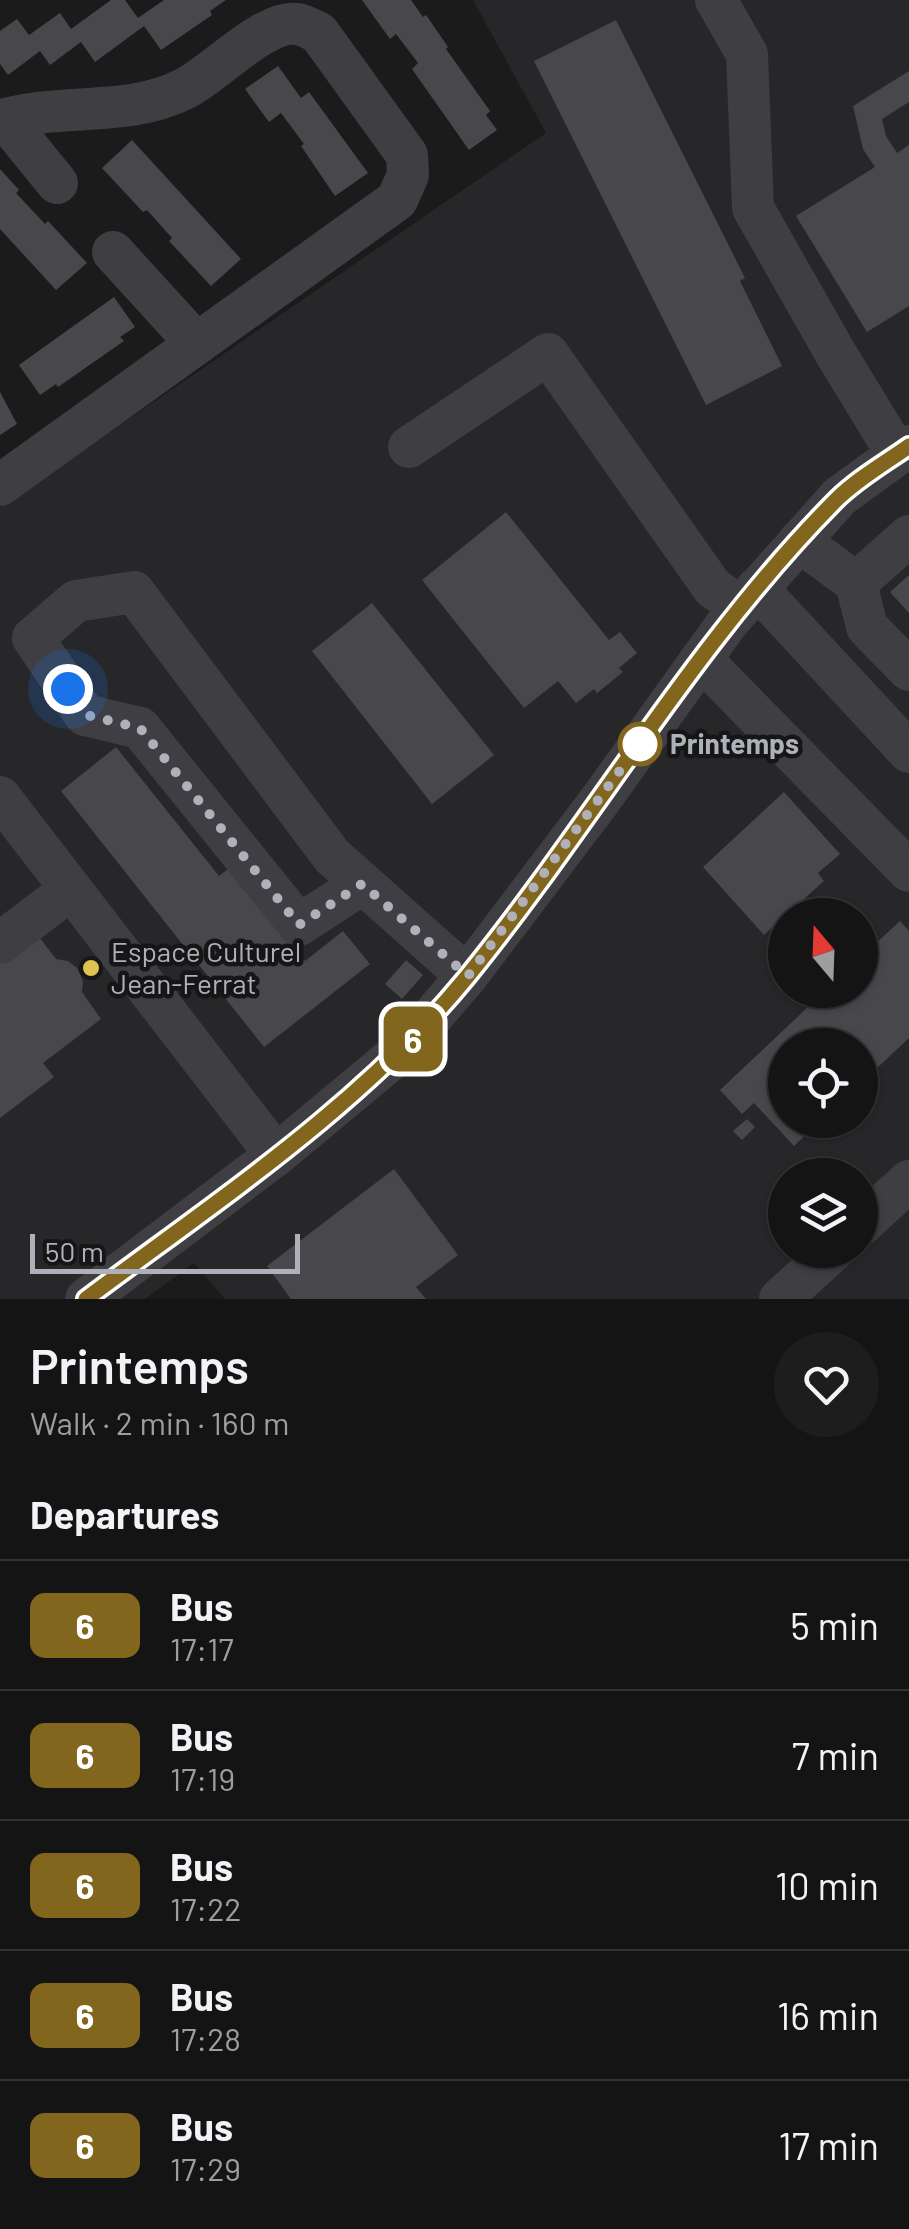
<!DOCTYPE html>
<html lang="en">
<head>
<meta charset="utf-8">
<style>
  :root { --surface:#141415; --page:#1d1d1e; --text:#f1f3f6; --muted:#9d9ea0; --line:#333334 }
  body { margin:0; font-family:Barlow,sans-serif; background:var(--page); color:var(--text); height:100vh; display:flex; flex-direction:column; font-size:38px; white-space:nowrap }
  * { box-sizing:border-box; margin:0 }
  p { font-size:32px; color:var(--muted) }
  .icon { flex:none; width:55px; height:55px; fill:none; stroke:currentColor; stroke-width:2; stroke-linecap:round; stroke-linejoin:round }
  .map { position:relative; height:1299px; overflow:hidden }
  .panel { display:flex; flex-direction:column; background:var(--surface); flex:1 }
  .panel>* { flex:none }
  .badge { padding:0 20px; border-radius:15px; font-size:35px; line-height:65px }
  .needle { width:65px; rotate:341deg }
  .controls { position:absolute; left:768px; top:898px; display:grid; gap:20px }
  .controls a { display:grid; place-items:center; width:110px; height:110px; border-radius:50%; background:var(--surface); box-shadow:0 2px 8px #0004,0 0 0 2px var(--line); font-size:50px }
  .scale { position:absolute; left:30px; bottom:25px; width:270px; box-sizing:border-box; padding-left:10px; border:5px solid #afb1ba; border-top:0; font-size:28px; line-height:35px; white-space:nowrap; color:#afb1ba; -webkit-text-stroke:8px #161617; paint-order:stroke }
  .you { position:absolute; width:50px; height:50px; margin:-25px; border:8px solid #fff; border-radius:50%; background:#1a73e8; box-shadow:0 0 0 15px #1a73e833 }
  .map>.badge { position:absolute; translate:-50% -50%; box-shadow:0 0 0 5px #fff }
  h2 { padding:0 30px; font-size:38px; line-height:90px }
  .round { display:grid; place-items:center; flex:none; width:105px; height:105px; border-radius:52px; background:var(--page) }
  .summary { display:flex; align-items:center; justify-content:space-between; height:170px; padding:0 30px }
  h1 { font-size:48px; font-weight:600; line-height:75px }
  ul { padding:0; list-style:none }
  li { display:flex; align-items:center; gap:30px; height:130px; padding:0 30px; border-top:2px solid var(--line) }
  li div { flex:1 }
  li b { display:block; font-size:38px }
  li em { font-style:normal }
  li .badge { min-width:110px; font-weight:700; text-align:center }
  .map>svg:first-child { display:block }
  .built { fill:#272729; fill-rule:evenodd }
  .building { fill:#48484c }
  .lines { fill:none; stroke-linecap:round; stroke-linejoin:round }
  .minor { stroke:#3e3e43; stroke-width:42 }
  .line-casing { stroke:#fff; stroke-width:22 }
  .line { stroke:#82661e; stroke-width:15 }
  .walk { stroke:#afb1ba; stroke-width:10; stroke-dasharray:0 18 }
  .stop-dot { fill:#fff; stroke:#82661e; stroke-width:5 }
  .poi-dot { fill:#dec251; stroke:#161617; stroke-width:4 }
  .labels { text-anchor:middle; stroke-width:9; stroke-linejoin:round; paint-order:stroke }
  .stop-label { font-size:28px; font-weight:bold; fill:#afb1ba; stroke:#161617; text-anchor:start }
  .poi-label { font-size:28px; fill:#afb1ba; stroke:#161617; text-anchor:start }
</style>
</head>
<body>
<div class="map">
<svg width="909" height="1299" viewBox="0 0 909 1299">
  <rect width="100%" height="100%" fill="#1b1b1c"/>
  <path class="built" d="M473,0h436v1299h-684l-31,-36 -49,36h-145v-792l546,-374zM785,915h75v75h-75zM785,1045h75v75h-75zM785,1175h75v75h-75z"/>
  <g class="building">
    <path d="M111,0h14l13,18 26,-18h62l-16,11 2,4 -51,35 -17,-24 -49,36 -14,-20 -31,23 -10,-14 -32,24 -8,-11v-33l17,-12 12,16 31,-22 11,16z"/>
    <path d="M362,0h49l12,17 3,-2 22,32 -2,2 44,62 -4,4 11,15 -28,20 -57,-81 6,-6 -22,-29 -6,5z"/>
    <path d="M616,20l129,258 -5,3 42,85 -76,39 -172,-344z"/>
    <path d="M278,66l23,32 8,-6 59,81 -33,23 -34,-50 3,-2 -23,-31 -12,9 -24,-33z"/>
    <path d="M909,71v31l-27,17 4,17 11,17 12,-8v161l-42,26 -71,-116 79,-49 -12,-18 -10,-43z"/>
    <path d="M132,140l109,119 -30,27 -42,-45 3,-3 -25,-28 -4,2 -41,-44z"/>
    <path d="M0,169l19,21 -3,3 29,31 3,-3 39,42 -31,27 -56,-61z"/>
    <path d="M114,297l21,30 -15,10 4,4 -66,46 -2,-3 -16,11 -21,-30z"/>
    <path d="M0,392l17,32 -17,11z"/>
    <path d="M506,512l103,128 11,-8 17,21 -18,15 4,4 -26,21 -3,-4 -18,14 -18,-22 -34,27 -102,-128z"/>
    <path d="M909,575v38l-19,-21z"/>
    <path d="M372,603l122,152 -62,49 -120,-153z"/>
    <path d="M116,747l103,129 13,-10 73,95 38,-30 27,33 -106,83 -203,-256z"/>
    <path d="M784,792l56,62 -22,19 6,8 -60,54 -61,-68z"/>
    <path d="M900,921l9,10v107l-49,46v-39h-75v75h36l-27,26 -40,-43 -12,11 -22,-24 106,-100h34v-32z"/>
    <path d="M36,933l20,26 12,2 9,7 6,13 -1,11 19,27 -58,44 11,14 -54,41v-157z"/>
    <path d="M406,960l17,15 -21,24 -17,-15z"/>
    <path d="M747,1119l8,8 -13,13 -9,-9z"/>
    <path d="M394,1169l64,86 -42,32 10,12h-135l-24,-33z"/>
  </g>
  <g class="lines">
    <g class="minor">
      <path d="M716,0l31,54 6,154 83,146 61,100"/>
      <path d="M5,119l52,64"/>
      <path d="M0,121c60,-19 127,-3 184,-32 29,-14 81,-70 113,-65 7,1 16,6 22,9l88,122 1,20 -11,25 -397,285"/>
      <path d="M113,252l83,91"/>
      <path d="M409,447l139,-93 165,234 28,19"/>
      <path d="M799,541l57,42 11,44 42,43"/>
      <path d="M856,583l53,-47"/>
      <path d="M757,588l152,164"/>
      <path d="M701,659l208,212"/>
      <path d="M0,797l276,358"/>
      <path d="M362,884l-63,41 -159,-197 -55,-13 -52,-77 43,-37 58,-9 198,264 135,120"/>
      <path d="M0,943l70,-53"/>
      <path d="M860,1226l49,-45"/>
      <path d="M86,1299l190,-144 130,-108 61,-71 134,-177 127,-177 111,-125 70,-51"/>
      <path d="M780,1299l54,-49"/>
    </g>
  </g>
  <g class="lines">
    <g class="line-casing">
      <path id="line" d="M86,1299c132,-99 275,-193 380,-321 127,-156 228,-335 370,-478 21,-21 49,-37 73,-54"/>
    </g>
    <use href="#line" class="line"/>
    <path class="walk" d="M68,689l18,26 54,13 159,197 63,-41 106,92 176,-238 -4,6"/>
  </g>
  <circle class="stop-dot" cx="640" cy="744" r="20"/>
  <circle class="poi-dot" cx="91" cy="968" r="10"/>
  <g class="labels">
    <g class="stop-label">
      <text x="670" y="754">Printemps</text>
    </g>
    <g class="poi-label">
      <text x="111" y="962">Espace Culturel<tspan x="111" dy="32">Jean-Ferrat</tspan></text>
    </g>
  </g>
</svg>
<div class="controls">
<a><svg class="needle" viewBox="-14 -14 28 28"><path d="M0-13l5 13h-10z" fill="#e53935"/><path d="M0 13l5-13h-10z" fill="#9d9ea0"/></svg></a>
<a><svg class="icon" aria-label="locate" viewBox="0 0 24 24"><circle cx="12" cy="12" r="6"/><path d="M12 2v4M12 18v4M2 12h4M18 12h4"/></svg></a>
<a><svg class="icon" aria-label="layers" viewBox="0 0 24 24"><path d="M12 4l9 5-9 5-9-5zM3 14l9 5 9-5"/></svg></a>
</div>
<div class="scale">50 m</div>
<div class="you" style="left:68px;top:689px"></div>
<b class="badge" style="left:413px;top:1039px;background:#82661e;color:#fff">6</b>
</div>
<section class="panel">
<div class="summary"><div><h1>Printemps</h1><p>Walk · 2 min · 160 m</p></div><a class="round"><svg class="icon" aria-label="heart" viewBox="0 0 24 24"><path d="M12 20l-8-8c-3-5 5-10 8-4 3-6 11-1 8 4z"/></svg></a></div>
<h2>Departures</h2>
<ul>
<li><span class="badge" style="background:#82661e;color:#fff">6</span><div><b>Bus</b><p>17:17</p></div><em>5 min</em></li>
<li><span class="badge" style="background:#82661e;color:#fff">6</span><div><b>Bus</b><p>17:19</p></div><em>7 min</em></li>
<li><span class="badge" style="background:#82661e;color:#fff">6</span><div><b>Bus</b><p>17:22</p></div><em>10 min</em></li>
<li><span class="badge" style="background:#82661e;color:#fff">6</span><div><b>Bus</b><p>17:28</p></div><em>16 min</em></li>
<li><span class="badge" style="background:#82661e;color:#fff">6</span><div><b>Bus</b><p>17:29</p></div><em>17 min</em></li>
</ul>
</section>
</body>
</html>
